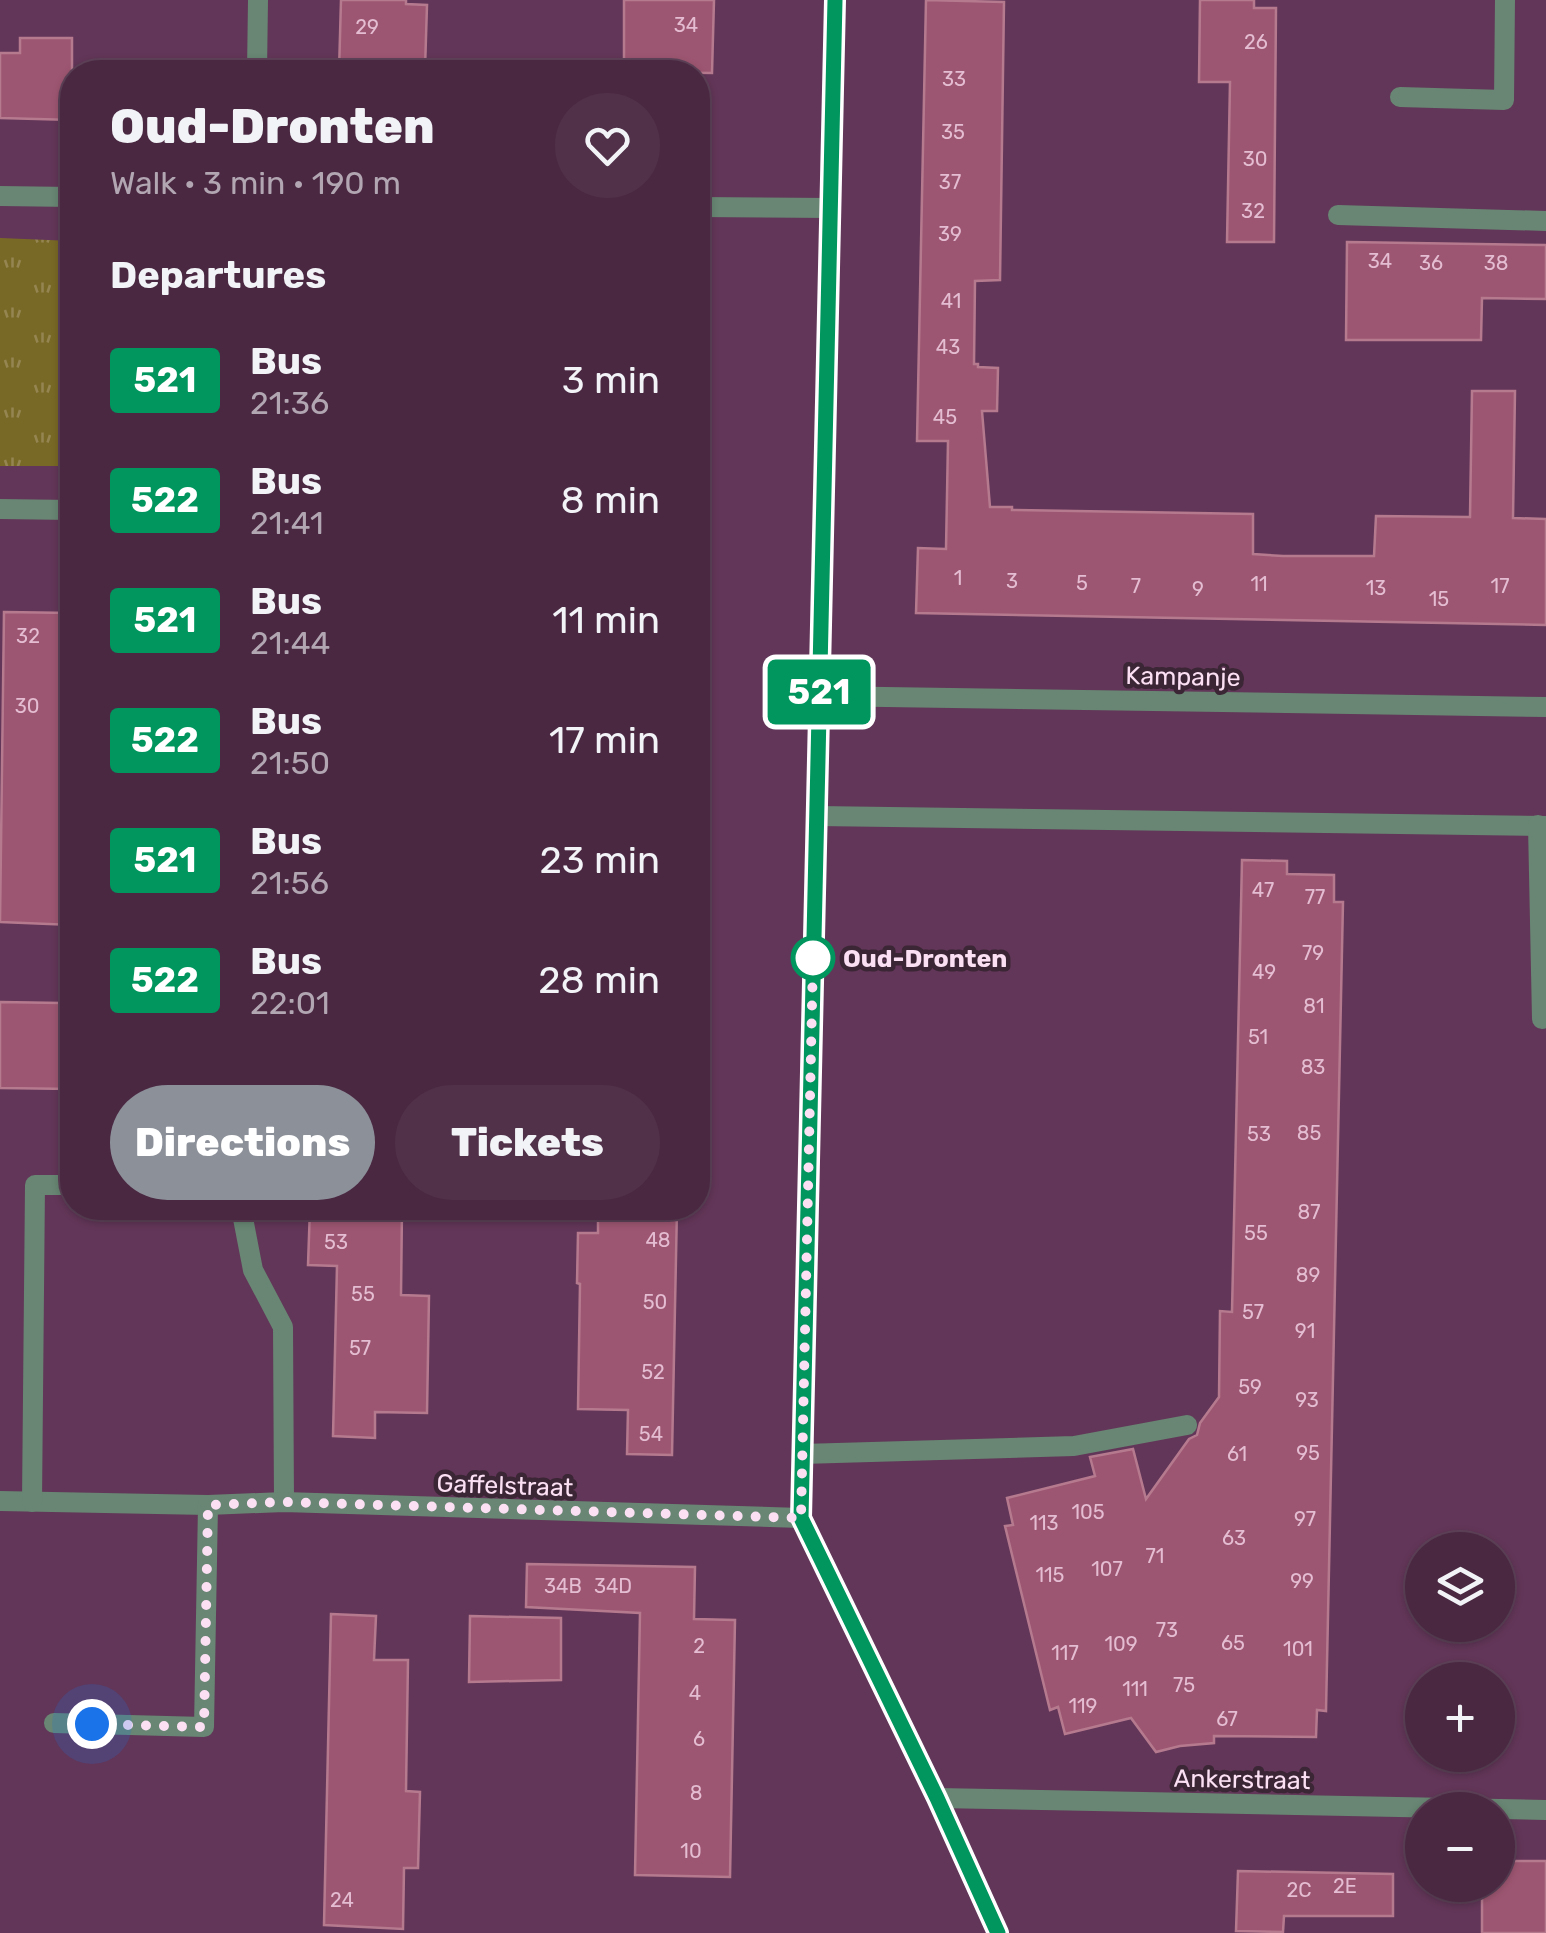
<!DOCTYPE html>
<html lang="en">
<head>
<meta charset="utf-8">
<style>
  :root { --surface:#4a2842; --page:#513049; --text:#f1f3f6; --muted:#b2a6b2; --line:#61445b; --accent:#8c9099 }
  body { margin:0; font-family:Rubik,sans-serif; background:var(--page); color:var(--text); height:100vh; display:flex; flex-direction:column; font-size:38px; white-space:nowrap }
  * { box-sizing:border-box; margin:0 }
  p { font-size:32px; color:var(--muted) }
  .icon { flex:none; width:55px; height:55px; fill:none; stroke:currentColor; stroke-width:2; stroke-linecap:round; stroke-linejoin:round }
  .map { position:relative; flex:1; overflow:hidden }
  .drawer { position:absolute; left:60px; top:60px; width:650px; height:1160px; display:flex; flex-direction:column; background:var(--surface); border-radius:40px; box-shadow:0 2px 8px #0004,0 0 0 2px var(--line) }
  .drawer>* { flex:none }
  .badge { padding:0 20px; border-radius:8px; font-size:35px; line-height:65px }
  .fabs { position:absolute; left:1405px; top:1532px; display:grid; gap:20px }
  .fabs a { display:grid; place-items:center; width:110px; height:110px; border-radius:50%; background:var(--surface); box-shadow:0 2px 8px #0004,0 0 0 2px var(--line); font-size:50px }
  .you { position:absolute; width:50px; height:50px; margin:-25px; border:8px solid #fff; border-radius:50%; background:#1a73e8; box-shadow:0 0 0 15px #1a73e833 }
  .map>.badge { position:absolute; translate:-50% -50%; box-shadow:0 0 0 5px #fff }
  h2 { padding:0 50px; font-size:38px; line-height:90px }
  .round { display:grid; place-items:center; flex:none; width:105px; height:105px; border-radius:52px; background:var(--page) }
  .overview { display:flex; align-items:center; justify-content:space-between; height:170px; padding:0 50px }
  h1 { font-size:48px; font-weight:800; line-height:75px }
  .action { display:flex; gap:20px; margin-top:auto; padding:20px 50px }
  .action a { flex:1; height:115px; border-radius:60px; background:var(--accent); color:#fff; font-size:40px; font-weight:800; line-height:115px; text-align:center }
  .action a+a { background:var(--page); color:var(--text) }
  ul { padding:0; list-style:none }
  li { display:flex; align-items:center; gap:30px; height:120px; padding:0 50px }
  li div { flex:1 }
  li b { display:block; font-size:38px }
  li em { font-style:normal }
  li .badge { min-width:110px; font-weight:700; text-align:center }
  .map>svg:first-child { display:block }
  .grass { fill:url(#grass-tufts) }
  .building { fill:#9d5671; stroke:#b67a8f; stroke-width:2.5 }
  .lines { fill:none; stroke-linecap:round; stroke-linejoin:round }
  .lane { stroke:#688673; stroke-width:20 }
  .street { stroke:#688673; stroke-width:20 }
  .line-casing { stroke:#fff; stroke-width:22 }
  .line { stroke:#00965e; stroke-width:15 }
  .walk { stroke:#fbdff3; stroke-width:10; stroke-dasharray:0 18 }
  .stop-dot { fill:#fff; stroke:#00965e; stroke-width:5 }
  .labels { text-anchor:middle; stroke-width:9; stroke-linejoin:round; paint-order:stroke }
  .number-label { font-size:20px; fill:#e4bdd2 }
  .street-label { font-size:25px; fill:#fbdff3; stroke:#3b2635 }
  .stop-label { font-size:25px; font-weight:bold; fill:#fbdff3; stroke:#3b2635; text-anchor:start }
</style>
</head>
<body>
<div class="map">
<svg width="1546" height="1933" viewBox="0 0 1546 1933">
  <defs>
    <pattern id="grass-tufts" width="24" height="20" patternUnits="userSpaceOnUse" patternTransform="scale(2.5)"><rect width="24" height="20" fill="#796926"/><path d="M3 7l-1-3M5 7V3M7 7l1-3M15 17l-1-3M17 17v-4M19 17l1-3" fill="none" stroke="#948551"/></pattern>
  </defs>
  <rect width="100%" height="100%" fill="#623658"/>
  <path class="grass" d="M0,238l72,3v225h-72z"/>
  <g class="building">
    <path d="M341,0h65v4l21,1 -2,64h-20v3h-66z"/>
    <path d="M624,0h90l-2,73 -77,-1v-5h-11z"/>
    <path d="M926,0l78,2 -4,278 -25,1 -1,83h4v3l20,1 -1,43h-15l8,96h22v3l241,4v40l30,2h91l2,-40 94,1 2,-126h43l-2,127 33,1v106l-630,-12 2,-65 28,1 2,-108h-31z"/>
    <path d="M1200,0h54v8h22l-2,234h-47l3,-160h-31z"/>
    <path d="M20,38h52v82l-72,-2v-65h20z"/>
    <path d="M1347,242l199,3v54l-64,-1 -1,42h-135z"/>
    <path d="M4,612l68,1v312l-72,-3z"/>
    <path d="M1242,860l45,1v13l47,1v27h9l-17,809 -9,-1 -1,27 -102,-1v7l-34,3 -24,6 -25,-34 -66,16 -7,-27 -8,3 -45,-184 8,-1 -6,-27 88,-22 -5,-19 43,-8 13,50 43,-60 8,-4 3,-12 19,-26 1,-86 12,1z"/>
    <path d="M0,1002l61,1v21h11v65l-72,-1z"/>
    <path d="M310,1208h92l-1,87 28,1 -2,117 -52,-1v26l-42,-2 4,-170 -29,-1z"/>
    <path d="M598,1208h79l-5,247 -45,-1 1,-44 -50,-1 2,-125 -3,-1 1,-50h20z"/>
    <path d="M527,1564l168,3 -1,52 41,1 -5,257 -95,-2 5,-262 -114,-6z"/>
    <path d="M331,1614l45,2 -2,44h34l-2,131 14,1 -2,76h-14l-1,61 -79,-4z"/>
    <path d="M470,1616l91,2v62l-92,2z"/>
    <path d="M1498,1861h48v72h-64v-48h16z"/>
    <path d="M1238,1871l155,3v42h-109l-1,16 -47,-1z"/>
  </g>
  <g class="lines">
    <g class="lane">
      <path d="M1400,97l104,3 1,-100"/>
      <path d="M802,1454l272,-8 113,-21"/>
    </g>
    <g class="street">
      <path d="M835,0l-34,1518 136,280 61,135"/>
      <path d="M257,72l1,-72"/>
      <path d="M0,196l72,1"/>
      <path d="M698,207l132,1"/>
      <path d="M1338,215l208,6"/>
      <path d="M0,509l72,1"/>
      <path d="M819,696l727,11"/>
      <path d="M817,816l729,10"/>
      <path d="M1538,825l4,194"/>
      <path d="M241,1208l12,62 30,57 1,175"/>
      <path d="M0,1501l208,4 76,-3 517,16"/>
      <path d="M32,1502l3,-317h37"/>
      <path d="M54,1723l150,4 4,-222"/>
      <path d="M937,1798l609,12"/>
    </g>
  </g>
  <g class="lines">
    <g class="line-casing">
      <path id="line" d="M835,0l-34,1518 136,280 61,135"/>
    </g>
    <use href="#line" class="line"/>
    <path class="walk" d="M92,1724l112,3 4,-222 76,-3 517,16 12,-560"/>
  </g>
  <circle class="stop-dot" cx="813" cy="958" r="20"/>
  <g class="labels">
    <g class="number-label">
      <text x="686" y="32">34</text>
      <text x="367" y="34">29</text>
      <text x="1256" y="49">26</text>
      <text x="954" y="86">33</text>
      <text x="953" y="139">35</text>
      <text x="1255" y="166">30</text>
      <text x="950" y="189">37</text>
      <text x="1253" y="218">32</text>
      <text x="950" y="241">39</text>
      <text x="1380" y="268">34</text>
      <text x="1431" y="270">36</text>
      <text x="1496" y="270">38</text>
      <text x="951" y="308">41</text>
      <text x="948" y="354">43</text>
      <text x="945" y="424">45</text>
      <text x="958" y="585">1</text>
      <text x="1012" y="588">3</text>
      <text x="1082" y="590">5</text>
      <text x="1259" y="591">11</text>
      <text x="1136" y="593">7</text>
      <text x="1500" y="593">17</text>
      <text x="1376" y="595">13</text>
      <text x="1198" y="596">9</text>
      <text x="1439" y="606">15</text>
      <text x="28" y="643">32</text>
      <text x="27" y="713">30</text>
      <text x="1263" y="897">47</text>
      <text x="1315" y="904">77</text>
      <text x="1313" y="960">79</text>
      <text x="1264" y="979">49</text>
      <text x="1314" y="1013">81</text>
      <text x="1258" y="1044">51</text>
      <text x="1313" y="1074">83</text>
      <text x="1309" y="1140">85</text>
      <text x="1259" y="1141">53</text>
      <text x="1309" y="1219">87</text>
      <text x="1256" y="1240">55</text>
      <text x="658" y="1247">48</text>
      <text x="336" y="1249">53</text>
      <text x="1308" y="1282">89</text>
      <text x="363" y="1301">55</text>
      <text x="655" y="1309">50</text>
      <text x="1253" y="1319">57</text>
      <text x="1305" y="1338">91</text>
      <text x="360" y="1355">57</text>
      <text x="653" y="1379">52</text>
      <text x="1250" y="1394">59</text>
      <text x="1307" y="1407">93</text>
      <text x="651" y="1441">54</text>
      <text x="1308" y="1460">95</text>
      <text x="1237" y="1461">61</text>
      <text x="1088" y="1519">105</text>
      <text x="1305" y="1526">97</text>
      <text x="1044" y="1530">113</text>
      <text x="1234" y="1545">63</text>
      <text x="1155" y="1563">71</text>
      <text x="1107" y="1576">107</text>
      <text x="1050" y="1582">115</text>
      <text x="1302" y="1588">99</text>
      <text x="563" y="1593">34B</text>
      <text x="613" y="1593">34D</text>
      <text x="1167" y="1637">73</text>
      <text x="1233" y="1650">65</text>
      <text x="1121" y="1651">109</text>
      <text x="699" y="1653">2</text>
      <text x="1298" y="1656">101</text>
      <text x="1065" y="1660">117</text>
      <text x="1184" y="1692">75</text>
      <text x="1135" y="1696">111</text>
      <text x="695" y="1700">4</text>
      <text x="1083" y="1713">119</text>
      <text x="1227" y="1726">67</text>
      <text x="699" y="1746">6</text>
      <text x="696" y="1800">8</text>
      <text x="691" y="1858">10</text>
      <text x="1345" y="1893">2E</text>
      <text x="1299" y="1897">2C</text>
      <text x="342" y="1907">24</text>
    </g>
    <g class="street-label">
      <text transform="translate(1183 676) rotate(1)" y="9">Kampanje</text>
      <text transform="translate(505 1485) rotate(2)" y="9">Gaffelstraat</text>
      <text transform="translate(1242 1779) rotate(1)" y="9">Ankerstraat</text>
    </g>
    <g class="stop-label">
      <text x="843" y="967">Oud-Dronten</text>
    </g>
  </g>
</svg>
<div class="fabs">
<a><svg class="icon" aria-label="layers" viewBox="0 0 24 24"><path d="M12 4l9 5-9 5-9-5zM3 14l9 5 9-5"/></svg></a>
<a>+</a>
<a>−</a>
</div>
<div class="you" style="left:92px;top:1724px"></div>
<b class="badge" style="left:819px;top:692px;background:#00965e;color:#fff">521</b>
<section class="drawer">
<div class="overview"><div><h1>Oud-Dronten</h1><p>Walk · 3 min · 190 m</p></div><a class="round"><svg class="icon" aria-label="heart" viewBox="0 0 24 24"><path d="M12 20l-8-8c-3-5 5-10 8-4 3-6 11-1 8 4z"/></svg></a></div>
<h2>Departures</h2>
<ul>
<li><span class="badge" style="background:#00965e;color:#fff">521</span><div><b>Bus</b><p>21:36</p></div><em>3 min</em></li>
<li><span class="badge" style="background:#00965e;color:#fff">522</span><div><b>Bus</b><p>21:41</p></div><em>8 min</em></li>
<li><span class="badge" style="background:#00965e;color:#fff">521</span><div><b>Bus</b><p>21:44</p></div><em>11 min</em></li>
<li><span class="badge" style="background:#00965e;color:#fff">522</span><div><b>Bus</b><p>21:50</p></div><em>17 min</em></li>
<li><span class="badge" style="background:#00965e;color:#fff">521</span><div><b>Bus</b><p>21:56</p></div><em>23 min</em></li>
<li><span class="badge" style="background:#00965e;color:#fff">522</span><div><b>Bus</b><p>22:01</p></div><em>28 min</em></li>
</ul>
<div class="action"><a>Directions</a><a>Tickets</a></div>
</section>
</div>
</body>
</html>
